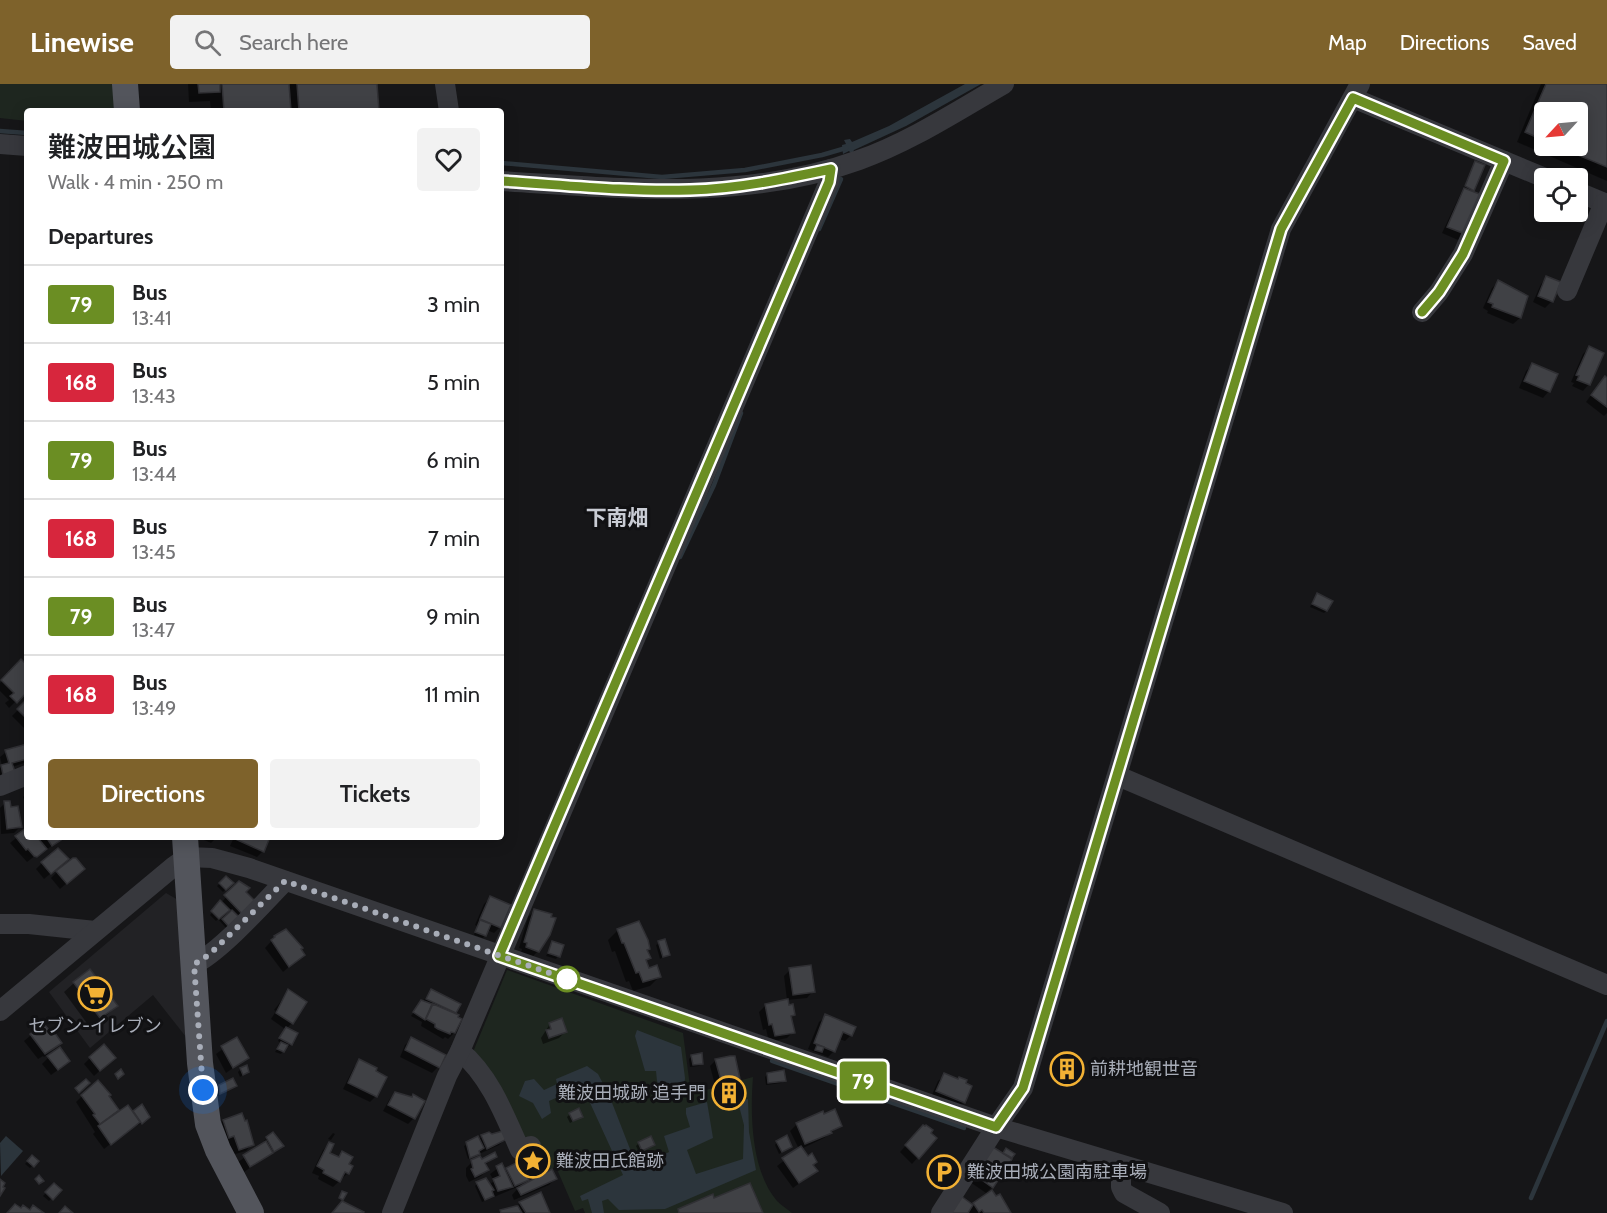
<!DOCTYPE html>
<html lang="en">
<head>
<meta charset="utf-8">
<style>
  :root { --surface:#fff; --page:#f2f2f2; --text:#202124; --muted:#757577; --line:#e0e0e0; --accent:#7e622b }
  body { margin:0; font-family:Cabin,"Noto Sans JP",sans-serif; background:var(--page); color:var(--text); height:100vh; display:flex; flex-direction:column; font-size:22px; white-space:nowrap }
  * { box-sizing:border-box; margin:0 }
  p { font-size:20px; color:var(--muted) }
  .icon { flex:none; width:33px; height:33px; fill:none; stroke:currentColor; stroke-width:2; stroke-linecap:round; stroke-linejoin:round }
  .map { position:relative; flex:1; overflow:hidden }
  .sheet { position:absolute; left:24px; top:24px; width:480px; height:732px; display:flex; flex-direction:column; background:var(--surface); border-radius:6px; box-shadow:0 3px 15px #0003 }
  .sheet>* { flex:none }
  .badge { padding:0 12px; border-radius:4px; font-size:21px; line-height:39px }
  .needle { width:39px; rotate:244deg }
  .fabs { position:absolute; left:1534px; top:18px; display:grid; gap:12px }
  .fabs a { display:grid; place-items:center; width:54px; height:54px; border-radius:6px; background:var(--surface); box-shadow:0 3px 15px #0003; font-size:30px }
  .you { position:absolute; width:30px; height:30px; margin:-15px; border:4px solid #fff; border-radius:50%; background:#1a73e8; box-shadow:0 0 0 9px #1a73e833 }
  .map>.badge { position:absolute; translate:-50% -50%; box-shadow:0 0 0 3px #fff }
  h2 { padding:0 24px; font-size:22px; line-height:54px }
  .round { display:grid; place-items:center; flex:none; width:63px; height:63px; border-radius:6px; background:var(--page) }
  .head { display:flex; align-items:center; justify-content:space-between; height:102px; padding:0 24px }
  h1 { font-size:28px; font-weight:600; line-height:45px }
  .primary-button { display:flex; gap:12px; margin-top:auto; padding:12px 24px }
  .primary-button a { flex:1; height:69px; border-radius:6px; background:var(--accent); color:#fff; font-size:24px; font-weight:600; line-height:69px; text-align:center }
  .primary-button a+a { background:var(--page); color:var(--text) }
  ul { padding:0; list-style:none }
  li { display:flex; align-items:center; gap:18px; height:78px; padding:0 24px; border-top:2px solid var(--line) }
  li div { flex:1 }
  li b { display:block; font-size:22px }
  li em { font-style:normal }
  li .badge { min-width:66px; font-weight:700; text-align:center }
  header { display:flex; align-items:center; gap:36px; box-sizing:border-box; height:84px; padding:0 30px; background:var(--accent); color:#fff }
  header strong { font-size:28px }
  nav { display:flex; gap:33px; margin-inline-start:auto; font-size:21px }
  .search { width:420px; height:54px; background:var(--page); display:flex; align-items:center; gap:15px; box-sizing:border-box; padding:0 21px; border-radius:6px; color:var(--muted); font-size:22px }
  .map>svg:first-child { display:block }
  .built { fill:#222225 }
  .green { fill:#1e261f }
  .water { fill:#2c353c }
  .shadow { fill:#0007; fill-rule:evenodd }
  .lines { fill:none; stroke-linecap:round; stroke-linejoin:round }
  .stream { stroke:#2c353c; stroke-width:4.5 }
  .building { fill:#404145; stroke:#303034; stroke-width:1.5 }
  .minor { stroke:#37383d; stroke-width:20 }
  .major { stroke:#53555c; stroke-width:26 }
  .line-casing { stroke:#fff; stroke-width:14 }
  .line { stroke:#6b8e23; stroke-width:9 }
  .walk { stroke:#a8adb8; stroke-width:6; stroke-dasharray:0 10.8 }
  .stop-dot { fill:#fff; stroke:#6b8e23; stroke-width:3 }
  .labels { text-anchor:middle; stroke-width:6; stroke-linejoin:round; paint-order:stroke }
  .poi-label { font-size:18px; fill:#a8adb8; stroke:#111113; text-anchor:start }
  .quarter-label { font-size:21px; font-weight:bold; fill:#c9ccd4; stroke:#111113 }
</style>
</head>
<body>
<header>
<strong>Linewise</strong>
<div class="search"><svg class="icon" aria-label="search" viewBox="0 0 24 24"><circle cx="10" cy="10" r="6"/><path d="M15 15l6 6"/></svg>Search here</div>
<nav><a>Map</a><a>Directions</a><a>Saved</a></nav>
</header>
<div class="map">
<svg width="1607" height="1129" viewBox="0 0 1607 1129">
  <rect width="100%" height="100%" fill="#161618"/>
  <path class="built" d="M166,809l12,7 12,142 -37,-47 -63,53 -41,-56z"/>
  <g class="green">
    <path d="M0,0h115l2,27h-90v10l-27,-3z"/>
    <path d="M507,886l176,63 8,61 62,-17c-3,37 -2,94 24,124 4,4 10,8 15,12h-207l-2,-5 -8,3 -19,-44 -21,9 -9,-19 14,-7 -5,-12 -8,3 -54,-89z"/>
  </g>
  <g class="water">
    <path d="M965,0h16l-75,42 -52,24 -2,4 -3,-3 -6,3 -1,-9 4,-1 -2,-4 6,-1 2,3 37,-16z"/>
    <path d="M637,946l44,17 4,31 -1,9 -12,2v2h-11l-4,-10 -1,-10h-11l-10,-35z"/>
    <path d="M587,982l11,8 11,21 28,72 32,-15 -5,-16 26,-9 -4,-13v-6l21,-6 6,36 -26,12 9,24 47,-15 1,-34 -6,-23 10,-3 1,33 7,38 -91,39 -46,1 -11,-11 -6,2 2,12h-12l-4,-14 -6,2 -2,-5 43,-21 -37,-81 -16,4 -5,-4 -16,7 2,12 -9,6 -9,-16 -14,-7 6,-15 9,-2 10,11 13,-6 -1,-5z"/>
    <path d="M6,1052l17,15 -22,25 -1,-33z"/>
  </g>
  <g class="shadow">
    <path d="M188,0h187l2,27h-166l-1,-10 -21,1z"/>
    <path d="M1541,0h66v97l-90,-39zM1545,28h33v34h-33z"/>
    <path d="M1475,79l-2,27 -2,2 -7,42 -6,6 -16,-7z"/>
    <path d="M1547,194l12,5 -8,19 -6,6 -12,-6 8,-18z"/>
    <path d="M1498,198l28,15 -6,21 -7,6 -26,-11 1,-2 -5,-3 9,-20z"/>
    <path d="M1589,264v36l-6,7 -11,-5 2,-3 -3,-1 12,-28z"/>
    <path d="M1532,281l17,26 -6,7 -24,-10 7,-17z"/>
    <path d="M1607,295v34l-3,3 -18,-14 13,-18z"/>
    <path d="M1315,514l11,13 -2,2 -14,-6z"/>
    <path d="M21,578l6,5v23l-18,18 -4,-5 4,-3 -9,-9v-8z"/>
    <path d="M27,617v30l-15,-15z"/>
    <path d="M27,661v17l-15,5 -12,13v-12l2,-2 -2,-9 6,-5z"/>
    <path d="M27,709v15l-4,-11z"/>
    <path d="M5,719l15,24 -6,6 -13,1 -1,-26z"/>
    <path d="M26,746l1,7h30l2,3 -14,11 -1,-2 -17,13 -17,-19z"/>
    <path d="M197,753h20l-6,6z"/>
    <path d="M234,753h35l-6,14 -6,6 -27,-11z"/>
    <path d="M42,779l19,2 -17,14 -8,-10z"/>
    <path d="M57,788l19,3 -16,14 -9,-11z"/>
    <path d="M226,794l6,5 -9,9 -6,-6z"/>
    <path d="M239,799l16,20 -29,25 -8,-9 -2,2 -6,-6z"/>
    <path d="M490,814l10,29 -6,6 -7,-3 -4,8 -9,-3 3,-9 -2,-1 9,-21z"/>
    <path d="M534,827l4,40 -6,6 -11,-4 1,-4 -3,-1 9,-31z"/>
    <path d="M639,839l10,35 -4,4 3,8 12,6 -10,10 -17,5 -4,-10 -3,1 -11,-31 -3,1 -4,-12 9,-9z"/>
    <path d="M278,850l21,15 4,6 -20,17 -18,-24z"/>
    <path d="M664,857l4,13 -8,5 -4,-14z"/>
    <path d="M553,859l5,13 -2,3 -10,-3z"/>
    <path d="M790,886l23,21 -6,7 -20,2 -3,-24z"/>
    <path d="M74,899l42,23 -10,10 -17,10 -25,-34z"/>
    <path d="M289,907l3,32 -6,6 10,5 -5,10 -3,3 -2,-1 -5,8 -6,-2 6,-9 -3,-2 7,-12 -14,-10 5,-8 -2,-1z"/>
    <path d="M431,907l28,13 -6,11 1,18 -6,6 -3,-2 -2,2 -22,-13 1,-4 -11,-6z"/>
    <path d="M766,921l28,10 -4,3 3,14 -6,6 -18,4 -3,-13 -3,1 -4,-18z"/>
    <path d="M826,932l25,19 -6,6 -6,-2 -5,12 -6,6 -20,-8 11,-27z"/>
    <path d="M550,940l15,8 -6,6 -16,6 -2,-6z"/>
    <path d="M43,941l17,18 -16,14 -1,-1 -5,3 -14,-18z"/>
    <path d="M236,955l11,19 -21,15 -10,-19z"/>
    <path d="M412,955l26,28 -6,6 -32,-16 5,-12z"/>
    <path d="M692,972l10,7 -3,3 -9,1 -1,-8z"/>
    <path d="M48,974l14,9 -11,8 -9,-11z"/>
    <path d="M90,974l17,6 -13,12 -10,-12z"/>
    <path d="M716,976l22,18 -6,7 -16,4 -6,-23z"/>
    <path d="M360,977l16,35 -6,6 -27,-13 11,-22z"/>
    <path d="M241,985l7,3 -8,5 -2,-5z"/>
    <path d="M768,990l16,7 -3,2 -15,2 -1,-8z"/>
    <path d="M945,991l26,11 -7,16 -7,7 -26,-12 7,-16z"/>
    <path d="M219,1003l13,1 -14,8 -1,-7z"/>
    <path d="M724,1006l9,6 -10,5 -2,-8z"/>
    <path d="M395,1009l19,25 -6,6 -25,-13 6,-11z"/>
    <path d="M82,1012h25l12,17 13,1 10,-7 4,13 -8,5 -1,-2 -33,26 -11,-15 2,-2 -19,-30z"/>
    <path d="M570,1030l11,3 -11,6 -3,-6z"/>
    <path d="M223,1037l29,23 -6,7 -14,4 -15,-28z"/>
    <path d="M797,1040l44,1 -17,13 -23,11 15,22 -23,17 -16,-22 22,-17 -9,-18z"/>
    <path d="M333,1049l2,1 -4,6 -3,-1z"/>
    <path d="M917,1049h11l7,5 -23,26 -12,-12z"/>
    <path d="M488,1050l17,5 -6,6 -31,14 -4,-13z"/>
    <path d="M267,1054l12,10 -35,24 -6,-10 28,-19 -2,-2z"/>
    <path d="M777,1058l14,5 -12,7 -4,-9z"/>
    <path d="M330,1059l-2,10 10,5 4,-5 5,11 1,9 -15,14 -15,-8 1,-3 -7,-3 11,-23z"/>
    <path d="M639,1059l14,2 -14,7 -3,-6z"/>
    <path d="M1006,1066l6,4 -20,33 -6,6 -16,-11 17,-27h15z"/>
    <path d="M32,1073l5,4 -7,7 -5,-4z"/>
    <path d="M495,1073l-10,8 2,5 -6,6 -12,6 -3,-6v-8l6,-6z"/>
    <path d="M502,1081l3,7 2,-3 20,10 -8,8 36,-8 -6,6 -35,15 -2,-5 8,-9 -38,16 -7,-16 2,-2 12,1 5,-4 -4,-7z"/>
    <path d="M54,1101l6,5 -11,11 -6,-5z"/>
    <path d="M520,1119l29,10h-50l15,-4z"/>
    <path d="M974,1120l35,9h-39l-2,-3 -2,3h-18z"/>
  </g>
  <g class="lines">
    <g class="stream">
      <path d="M0,47l27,2"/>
      <path d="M501,79l161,14 83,-7 77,-15 24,-7"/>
      <path d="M819,145l22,-50"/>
      <path d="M680,473l34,-72 27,-72"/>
      <path d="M772,977l192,67"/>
      <path d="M1531,1114l76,-177"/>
    </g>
  </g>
  <g class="building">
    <path d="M198,0h22v8l-21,1z"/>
    <path d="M222,0h67l2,27h-67z"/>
    <path d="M297,0h80l2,27h-80z"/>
    <path d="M1546,0h61v83l-51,-21h22v-34h-33v29l-20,-9z"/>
    <path d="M1475,77l10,4 -11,26 -9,-5z"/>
    <path d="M1464,104l18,7 -17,39 -18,-7z"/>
    <path d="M1546,192l15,6 -8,20 -15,-6z"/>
    <path d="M1498,196l30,16 -7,22 -29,-11 1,-3 -5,-2z"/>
    <path d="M1589,262l15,7 -14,32 -13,-5 2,-4 -3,-1z"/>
    <path d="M1532,279l26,11 -8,18 -26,-11z"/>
    <path d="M1605,292l2,2v29l-16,-12z"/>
    <path d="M1317,509l16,8 -6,10 -15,-7z"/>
    <path d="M21,575l6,6v27l-10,11 -7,-7 4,-3 -13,-13z"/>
    <path d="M27,615v20l-10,-10z"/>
    <path d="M27,660v15l-15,4 3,9 -12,3 -2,-10 8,-2 -4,-13z"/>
    <path d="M4,717h6l1,6 7,-1 4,21 -15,2z"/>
    <path d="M26,744l1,9h10l10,12 -10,8 -3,-1 -6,-7 -2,1 -11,-14z"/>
    <path d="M46,753h13l2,3 -9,6z"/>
    <path d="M236,753h34l-6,15 -29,-13z"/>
    <path d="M58,764l11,11 -18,15 -10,-12z"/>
    <path d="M73,774h3l9,11 -18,15 -11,-13z"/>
    <path d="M226,792l8,7 -8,7 -7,-7z"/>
    <path d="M239,797l11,7 -4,4 11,11 -13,13 -20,-21z"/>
    <path d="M490,812l21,9 -10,23 -21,-9z"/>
    <path d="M220,816l10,10 -11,9 -8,-8z"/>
    <path d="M534,825l18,5 -1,3 5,1 -6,17 -11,17 -13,-5 1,-4 -3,-1z"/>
    <path d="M232,826l7,7 -10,10 -7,-8z"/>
    <path d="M480,836l11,4 -5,12 -11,-4z"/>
    <path d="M639,837l9,19 2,9 -3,1 4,8 -5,2 3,8 8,-3 4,12 -18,5 -4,-10 -3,1 -12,-30h-2l-5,-14z"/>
    <path d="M286,845l17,19 -2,1 4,6 -16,12 -18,-27 4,-3 -1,-1z"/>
    <path d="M665,855l5,16 -7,2 -5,-16z"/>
    <path d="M552,857l12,4 -4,12 -12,-4z"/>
    <path d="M811,881l4,27 -22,3 -4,-27z"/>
    <path d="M90,885l28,37 -18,12 -27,-36z"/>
    <path d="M288,905l19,13 -14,22 -17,-11z"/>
    <path d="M431,905l30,15 -5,9 -30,-14z"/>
    <path d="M788,915l1,6 4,-1 2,11 -4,1 4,17 -20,3 -3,-12 -3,1 -4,-21z"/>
    <path d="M421,916l11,4 -7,16 -12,-8z"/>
    <path d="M433,920l26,11 -1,2 4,2 -7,14 -4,-1 -1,2 -12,-5 -3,-2v-3l-9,-5z"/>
    <path d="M825,930l31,13 -4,9 -9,-4 -8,20 -21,-9z"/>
    <path d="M562,934l5,14 -18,6 -3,-8 5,-1 -2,-6z"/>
    <path d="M43,939l7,8 2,-2 10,14 -17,11 -15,-20z"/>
    <path d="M286,943l12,6 -6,12 -13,-7z"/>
    <path d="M237,953l12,21 -16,10 -12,-22z"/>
    <path d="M411,953l35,18 -6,13 -35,-18z"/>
    <path d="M281,958l7,3 -4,7 -7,-3z"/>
    <path d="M104,960l12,14 -16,13 -11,-14z"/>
    <path d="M817,961l7,2 -2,5 -7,-2z"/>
    <path d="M60,963l10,14 -12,9 -11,-14z"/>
    <path d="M702,969l1,11 -10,1 -2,-10z"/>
    <path d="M730,972h5l5,23 -18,5 -7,-25z"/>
    <path d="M359,975l18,9 -1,3 11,6 -10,20 -29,-14z"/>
    <path d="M247,981l2,7 -6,3 -3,-7z"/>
    <path d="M121,985l3,5 -6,5 -3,-5z"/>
    <path d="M784,986l2,11 -18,2 -1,-10z"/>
    <path d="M944,989l14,6 1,-2 8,3 -1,3 6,3 -7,17 -29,-12z"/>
    <path d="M233,994l4,8 -17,8 -1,-9z"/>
    <path d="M86,995l4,4 -11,10 -4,-5z"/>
    <path d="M98,996l13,15 -2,1 10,14 -19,14 -7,-9 2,-1 -14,-19z"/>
    <path d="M732,1003l2,10 -8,2 -3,-10z"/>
    <path d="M395,1008l17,5 1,-3 12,7 -10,18 -27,-14z"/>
    <path d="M142,1020l8,13 -8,7 -9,-13z"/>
    <path d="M128,1021l12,17 -29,23 -13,-19z"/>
    <path d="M579,1024l4,9 -10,4 -4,-8z"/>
    <path d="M835,1025l7,17 -11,5 1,2 -27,11 -9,-21 27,-12 1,3z"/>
    <path d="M242,1029l3,8 2,-1 7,25 -15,5 -5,-14 -5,2 -6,-18z"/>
    <path d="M923,1041l2,1 1,-1 7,5 -2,3 6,5 -18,21 -14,-14z"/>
    <path d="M503,1047l4,8 -20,10 -6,-14 8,-3 3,2z"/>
    <path d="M273,1048l11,14 -10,6 -8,-15z"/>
    <path d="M787,1051l5,12 -10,5 -6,-11z"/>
    <path d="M478,1052l6,12 -5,3 1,3 -10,4 -4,-16z"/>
    <path d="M651,1052l4,9 -13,6 -4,-9z"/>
    <path d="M266,1057l7,12 -23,14 -7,-12z"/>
    <path d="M329,1058l5,2 -4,9 9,4 3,-6 11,6 -4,7 4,2 -4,8 -4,-2 -5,10 -17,-9 1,-3 -7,-4z"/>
    <path d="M801,1062l7,10 4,-3 5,9 -4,3 5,6 -19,12 -17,-25z"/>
    <path d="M993,1063l19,12 -19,29 -18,-13z"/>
    <path d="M1006,1064l9,6 -3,4 -9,-5z"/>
    <path d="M495,1068l2,5 -12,6 4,7 -14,7 -4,-8 2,-1 -2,-8 9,-4 2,3z"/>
    <path d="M32,1071l7,6 -5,6 -7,-6z"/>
    <path d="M520,1077l9,19 -14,6 -9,-18z"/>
    <path d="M502,1079l11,24 -15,4 -5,-12 7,-3 -4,-10z"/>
    <path d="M552,1085l5,10 -36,16 -4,-7z"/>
    <path d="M39,1091l5,6 -5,3 -4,-5z"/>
    <path d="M486,1094l8,12 -2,1 2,5 -9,4 -9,-18z"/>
    <path d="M0,1095l5,4 -2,4 2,1 -5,8z"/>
    <path d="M54,1099l8,7 -9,10 -8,-8z"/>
    <path d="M750,1099l13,30h-84l-1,-4 35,-15 1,4z"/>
    <path d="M992,1106l4,6 4,-2 11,19h-27l-2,-3 -3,2 -6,-9z"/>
    <path d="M342,1107l5,2 -4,7 -4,-2z"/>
    <path d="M541,1108l9,21h-24l-7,-11z"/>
    <path d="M961,1112l12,9 -5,8h-15l-3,-2z"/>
    <path d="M342,1117l22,11 -1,1h-31z"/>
    <path d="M15,1120l6,4 2,-3 7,5 3,-5 11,8h-37z"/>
    <path d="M65,1122l8,7h-14z"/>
    <path d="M516,1122h2l4,7h-21l-1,-3z"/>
  </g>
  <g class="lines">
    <g class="minor">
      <path d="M445,0l4,27"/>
      <path d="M1353,14l192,80"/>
      <path d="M0,60l27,2"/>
      <path d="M501,97c119,7 243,21 358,-21 51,-18 98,-49 145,-76"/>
      <path d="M1578,108l29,12"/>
      <path d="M1567,207l37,-88"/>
      <path d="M1422,228l17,-20 24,-38 41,-93"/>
      <path d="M1118,692l489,209"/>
      <path d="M0,702l27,-11"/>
      <path d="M0,840h29l66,7"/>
      <path d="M194,880c24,-10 71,-62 91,-83"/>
      <path d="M0,927l173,-144 14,-10 25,1 37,10 747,259 287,86"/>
      <path d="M460,967c30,25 45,65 60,99l11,-4"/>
      <path d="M1121,1082v21l3,6 36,20"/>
      <path d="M392,1129l55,-137 13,-25 369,-869 2,-13"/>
      <path d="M941,1129l55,-86 27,-39 258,-859 79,-145"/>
    </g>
    <g class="major">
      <path d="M125,0l2,27"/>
      <path d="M185,753l15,226 8,61 10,26 33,63"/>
    </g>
  </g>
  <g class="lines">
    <g class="line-casing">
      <path id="line" d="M501,97c63,4 126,11 189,9 47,-1 94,-11 141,-21l-2,13 -330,774 497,171 27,-39 258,-859 72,-131 151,63 -41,93 -24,38 -17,20"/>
    </g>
    <use href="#line" class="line"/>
    <path class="walk" d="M203,1006l-9,-126 8,-4 12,-10 71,-69 282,98"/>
  </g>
  <defs>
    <g id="supermarket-ring" transform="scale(1.725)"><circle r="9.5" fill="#111113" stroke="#f2b134" stroke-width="1.5"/><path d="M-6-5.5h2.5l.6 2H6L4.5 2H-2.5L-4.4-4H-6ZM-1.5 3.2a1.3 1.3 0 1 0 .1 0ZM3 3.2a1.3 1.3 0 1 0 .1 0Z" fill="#f2b134"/></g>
    <g id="building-ring" transform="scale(1.725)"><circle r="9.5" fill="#111113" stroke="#f2b134" stroke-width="1.5"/><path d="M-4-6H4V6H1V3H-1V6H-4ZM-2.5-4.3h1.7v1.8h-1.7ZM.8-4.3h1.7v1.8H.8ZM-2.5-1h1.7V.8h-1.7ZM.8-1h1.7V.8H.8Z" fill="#f2b134"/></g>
    <g id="sight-ring" transform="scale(1.725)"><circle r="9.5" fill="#111113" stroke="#f2b134" stroke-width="1.5"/><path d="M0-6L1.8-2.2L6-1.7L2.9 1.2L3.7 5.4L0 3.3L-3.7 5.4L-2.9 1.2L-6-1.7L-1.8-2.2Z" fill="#f2b134"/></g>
    <g id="parking-ring" transform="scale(1.725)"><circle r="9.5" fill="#111113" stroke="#f2b134" stroke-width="1.5"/><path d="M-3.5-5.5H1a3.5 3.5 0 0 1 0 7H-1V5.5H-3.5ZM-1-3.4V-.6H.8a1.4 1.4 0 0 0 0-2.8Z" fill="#f2b134"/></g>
  </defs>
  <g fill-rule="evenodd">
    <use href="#supermarket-ring" x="95" y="910"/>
    <use href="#building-ring" x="1067" y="985"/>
    <use href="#building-ring" x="729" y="1009"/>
    <use href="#sight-ring" x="533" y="1077"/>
    <use href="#parking-ring" x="944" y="1088"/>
  </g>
  <circle class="stop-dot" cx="567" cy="895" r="12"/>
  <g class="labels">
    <g class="poi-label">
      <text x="95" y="948" text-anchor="middle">セブン-イレブン</text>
      <text x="1090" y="991">前耕地観世音</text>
      <text x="706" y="1015" text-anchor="end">難波田城跡 追手門</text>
      <text x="556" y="1083">難波田氏館跡</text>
      <text x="967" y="1094">難波田城公園南駐車場</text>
    </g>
    <g class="quarter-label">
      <text x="617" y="441">下南畑</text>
    </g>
  </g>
</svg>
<div class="fabs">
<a><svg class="needle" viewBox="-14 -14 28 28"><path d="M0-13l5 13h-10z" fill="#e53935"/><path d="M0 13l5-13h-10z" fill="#757577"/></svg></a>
<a><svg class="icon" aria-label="locate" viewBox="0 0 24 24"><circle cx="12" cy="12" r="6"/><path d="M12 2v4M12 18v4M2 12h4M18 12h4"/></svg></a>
</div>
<div class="you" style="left:203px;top:1006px"></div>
<b class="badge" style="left:863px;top:997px;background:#6b8e23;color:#fff">79</b>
<section class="sheet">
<div class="head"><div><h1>難波田城公園</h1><p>Walk · 4 min · 250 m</p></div><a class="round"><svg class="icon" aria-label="heart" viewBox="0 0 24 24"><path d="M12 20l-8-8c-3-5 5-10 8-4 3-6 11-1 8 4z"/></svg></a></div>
<h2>Departures</h2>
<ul>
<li><span class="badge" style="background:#6b8e23;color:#fff">79</span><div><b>Bus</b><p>13:41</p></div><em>3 min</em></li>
<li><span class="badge" style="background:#d7263d;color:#fff">168</span><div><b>Bus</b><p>13:43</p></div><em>5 min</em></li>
<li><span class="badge" style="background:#6b8e23;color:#fff">79</span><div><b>Bus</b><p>13:44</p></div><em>6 min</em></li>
<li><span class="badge" style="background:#d7263d;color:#fff">168</span><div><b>Bus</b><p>13:45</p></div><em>7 min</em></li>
<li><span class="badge" style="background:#6b8e23;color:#fff">79</span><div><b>Bus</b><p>13:47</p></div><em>9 min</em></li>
<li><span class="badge" style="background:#d7263d;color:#fff">168</span><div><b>Bus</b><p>13:49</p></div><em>11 min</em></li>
</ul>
<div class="primary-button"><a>Directions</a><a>Tickets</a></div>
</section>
</div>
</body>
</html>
